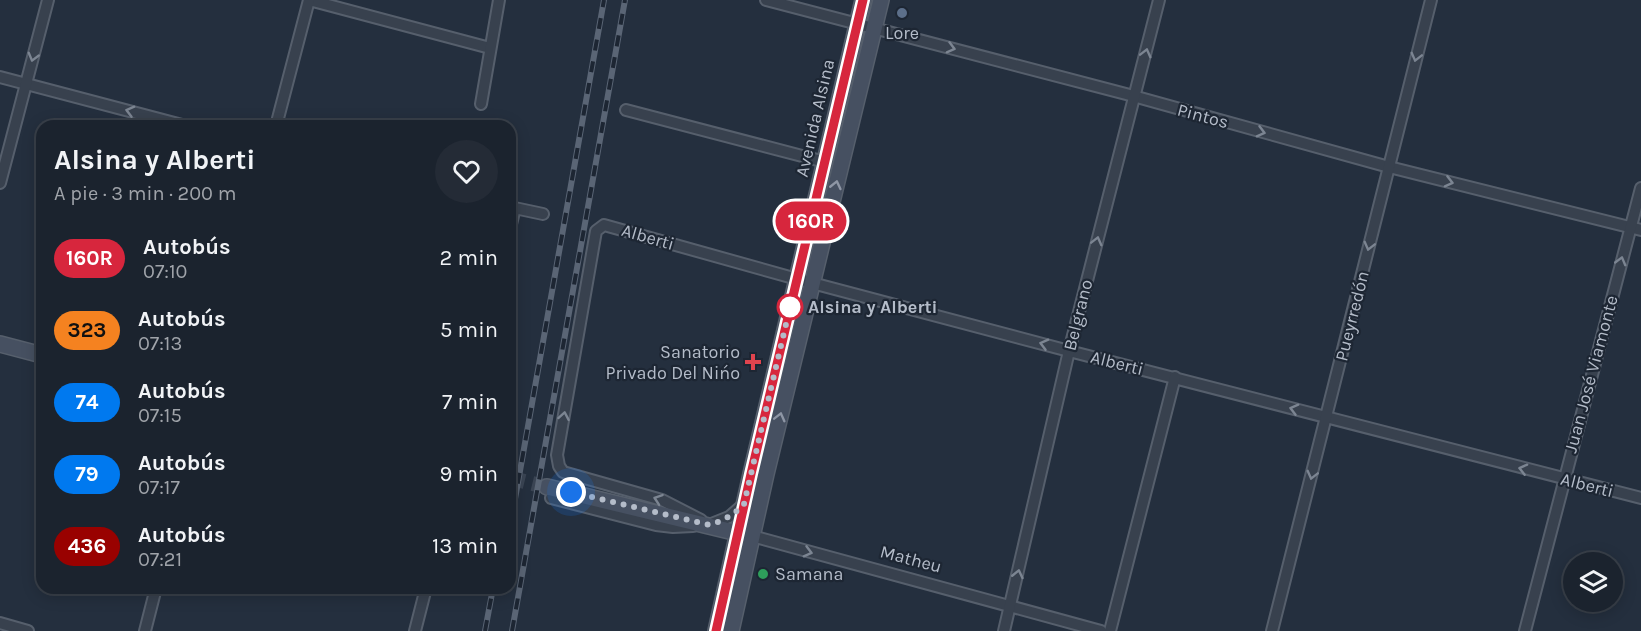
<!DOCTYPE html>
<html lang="es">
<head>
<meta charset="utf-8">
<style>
  :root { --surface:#1b232e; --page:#242b36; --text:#f1f3f6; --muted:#a0a4aa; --line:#39404a }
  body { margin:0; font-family:Karla,sans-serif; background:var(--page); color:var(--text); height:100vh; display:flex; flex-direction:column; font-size:22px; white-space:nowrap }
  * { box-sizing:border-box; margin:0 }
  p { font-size:20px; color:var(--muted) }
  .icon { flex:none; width:33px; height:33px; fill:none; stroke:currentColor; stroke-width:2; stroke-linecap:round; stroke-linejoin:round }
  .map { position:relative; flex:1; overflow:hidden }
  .side { position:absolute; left:36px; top:120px; width:480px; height:474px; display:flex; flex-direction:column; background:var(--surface); border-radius:18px; box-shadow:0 3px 15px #0003,0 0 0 2px var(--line) }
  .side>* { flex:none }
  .badge { padding:0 12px; border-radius:20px; font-size:21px; line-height:39px }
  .buttons { position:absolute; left:1563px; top:552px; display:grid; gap:12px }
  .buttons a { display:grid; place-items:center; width:60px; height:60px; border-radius:50%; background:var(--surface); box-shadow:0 3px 15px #0003,0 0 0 2px var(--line); font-size:30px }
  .you { position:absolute; width:30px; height:30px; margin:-15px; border:4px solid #fff; border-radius:50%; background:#1a73e8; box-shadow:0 0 0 9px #1a73e833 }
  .map>.badge { position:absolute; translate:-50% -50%; box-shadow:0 0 0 3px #fff }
  .round { display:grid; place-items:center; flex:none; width:63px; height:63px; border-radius:32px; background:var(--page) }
  .headline { display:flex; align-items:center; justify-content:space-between; height:102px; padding:0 18px }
  h1 { font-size:28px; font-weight:700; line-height:45px }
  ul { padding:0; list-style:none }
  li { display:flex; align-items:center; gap:18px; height:72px; padding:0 18px }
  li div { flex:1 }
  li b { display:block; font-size:22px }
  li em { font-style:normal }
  li .badge { min-width:66px; font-weight:700; text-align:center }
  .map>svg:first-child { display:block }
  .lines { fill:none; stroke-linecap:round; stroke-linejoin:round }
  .secondary-tunnel { stroke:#3a4453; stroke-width:15; stroke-dasharray:15 8; stroke-linecap:butt }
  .street-casing { stroke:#565f6c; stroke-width:14 }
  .secondary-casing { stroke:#565f6c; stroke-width:18 }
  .street { stroke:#38414e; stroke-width:10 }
  .secondary { stroke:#465061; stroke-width:15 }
  .rail-casing { stroke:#5a6575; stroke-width:6 }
  .rail { stroke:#1d2633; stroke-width:4; stroke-dasharray:11; stroke-linecap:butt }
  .oneway { stroke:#7c8592 }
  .oneway2 { stroke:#8e96a5 }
  .line-casing { stroke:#fff; stroke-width:14 }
  .line { stroke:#d7263d; stroke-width:9 }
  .walk { stroke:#b4bcc9; stroke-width:6; stroke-dasharray:0 10.8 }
  .service-dot { fill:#5c6f8a; stroke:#1d2633; stroke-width:2 }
  .stop-dot { fill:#fff; stroke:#d7263d; stroke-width:3 }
  .health-dot { fill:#e0444e; stroke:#1d2633; stroke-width:2 }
  .leisure-dot { fill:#2e9e5b; stroke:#1d2633; stroke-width:2 }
  .labels { text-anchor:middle; stroke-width:4.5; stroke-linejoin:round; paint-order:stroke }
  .poi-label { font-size:18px; fill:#b4bcc9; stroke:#1d2633 }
  .street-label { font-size:18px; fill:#b4bcc9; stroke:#1d2633 }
  .stop-label { font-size:18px; font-weight:bold; fill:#b4bcc9; stroke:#1d2633; text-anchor:start }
</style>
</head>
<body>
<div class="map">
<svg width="1641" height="631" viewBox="0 0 1641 631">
  <rect width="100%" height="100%" fill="#242f3e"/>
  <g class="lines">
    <path class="secondary-tunnel" d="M510,478l37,9"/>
    <g class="street-casing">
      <g id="street">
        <path d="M309,0l181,48"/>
        <path d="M766,0l360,94 263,73 252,63"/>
        <path d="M0,77l186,49"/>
        <path d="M481,104l18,-104"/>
        <path d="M626,110l199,52"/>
        <path d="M276,126l33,-126"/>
        <path d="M0,183l48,-183"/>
        <path d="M510,207l33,7"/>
        <path d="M510,228l5,-20"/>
        <path d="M551,498l105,27 17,2 20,-1"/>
        <path d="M701,520l-39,-20 -99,-28 -4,-6 -2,-11 39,-224 8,-6 193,54 272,72 572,147"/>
        <path d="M709,525l20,-8 15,-13"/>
        <path d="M752,536l349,95"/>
        <path d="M0,623l28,8"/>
        <path d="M145,631l11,-43"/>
        <path d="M415,631l11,-43"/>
        <path d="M1004,631l65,-280 90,-351"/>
        <path d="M1110,631l65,-254"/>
        <path d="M1272,631l159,-631"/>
        <path d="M1525,631l116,-443"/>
      </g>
    </g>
    <g class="secondary-casing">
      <g id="secondary">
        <path d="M0,344l42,11"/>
        <path d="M547,487l199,48"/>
        <path d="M716,631l35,-157 112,-474"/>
        <path d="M731,631l35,-157 115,-474"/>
      </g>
    </g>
    <use href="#street" class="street"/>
    <use href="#secondary" class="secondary"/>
    <g class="rail-casing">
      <g id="rail">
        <path d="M510,527l94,-527"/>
        <path d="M485,631l8,-43"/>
        <path d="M512,631l113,-631"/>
      </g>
    </g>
    <use href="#rail" class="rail"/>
  </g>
  <defs><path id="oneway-chevron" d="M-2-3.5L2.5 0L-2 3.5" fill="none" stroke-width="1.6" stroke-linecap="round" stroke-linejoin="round" transform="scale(1.5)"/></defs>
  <g class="oneway">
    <use href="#oneway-chevron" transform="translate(951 48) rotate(15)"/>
    <use href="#oneway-chevron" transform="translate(1146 53) rotate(-76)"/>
    <use href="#oneway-chevron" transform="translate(33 57) rotate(105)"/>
    <use href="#oneway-chevron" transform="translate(1416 57) rotate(104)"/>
    <use href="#oneway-chevron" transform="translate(130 111) rotate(-165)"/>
    <use href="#oneway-chevron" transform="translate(1261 132) rotate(15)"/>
    <use href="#oneway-chevron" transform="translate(1449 182) rotate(14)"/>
    <use href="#oneway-chevron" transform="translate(1097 241) rotate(-76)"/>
    <use href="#oneway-chevron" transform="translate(1369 246) rotate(104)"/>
    <use href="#oneway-chevron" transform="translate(1621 261) rotate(-75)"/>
    <use href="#oneway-chevron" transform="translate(1044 344) rotate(-165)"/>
    <use href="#oneway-chevron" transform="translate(1294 409) rotate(-165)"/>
    <use href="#oneway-chevron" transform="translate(564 416) rotate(-80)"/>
    <use href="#oneway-chevron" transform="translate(1523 469) rotate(-166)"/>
    <use href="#oneway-chevron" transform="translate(1312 475) rotate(104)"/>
    <use href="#oneway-chevron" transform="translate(658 499) rotate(-161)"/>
    <use href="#oneway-chevron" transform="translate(808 552) rotate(15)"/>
    <use href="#oneway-chevron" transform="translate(1018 574) rotate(-77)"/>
  </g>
  <g class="oneway2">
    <use href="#oneway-chevron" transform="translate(836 185) rotate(-77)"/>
    <use href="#oneway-chevron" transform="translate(780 417) rotate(-76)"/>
  </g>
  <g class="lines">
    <g class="line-casing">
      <path id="line" d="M716,631l35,-157 112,-474"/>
    </g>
    <use href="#line" class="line"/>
    <path class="walk" d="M571,492l139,33c14,-5 24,-10 34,-21l46,-197"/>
  </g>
  <circle class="service-dot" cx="902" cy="13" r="6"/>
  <circle class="stop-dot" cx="790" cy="307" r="12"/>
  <path class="health-dot" d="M750 353h6v6h6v6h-6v6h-6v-6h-6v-6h6z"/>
  <circle class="leisure-dot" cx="763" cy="574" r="6"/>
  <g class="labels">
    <g class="poi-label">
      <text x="902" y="39">Lore</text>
      <text x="740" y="358" text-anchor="end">Sanatorio<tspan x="740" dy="21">Privado Del Nińo</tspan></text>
      <text x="775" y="580" text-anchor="start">Samana</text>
    </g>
    <g class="street-label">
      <text transform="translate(1203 116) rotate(15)" y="6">Pintos</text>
      <text transform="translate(815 118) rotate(-77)" y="6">Avenida Alsina</text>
      <text transform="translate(648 237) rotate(16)" y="6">Alberti</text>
      <text transform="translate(1078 315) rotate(-76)" y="6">Belgrano</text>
      <text transform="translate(1352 316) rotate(-76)" y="6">Pueyrredón</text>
      <text transform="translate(1117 363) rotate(14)" y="6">Alberti</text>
      <text transform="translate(1591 374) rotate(-75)" y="6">Juan José Viamonte</text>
      <text transform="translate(1587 485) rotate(14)" y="6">Alberti</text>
      <text transform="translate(911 559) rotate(15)" y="6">Matheu</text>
    </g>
    <g class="stop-label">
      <text x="808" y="313">Alsina y Alberti</text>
    </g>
  </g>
</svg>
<div class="buttons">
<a><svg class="icon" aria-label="layers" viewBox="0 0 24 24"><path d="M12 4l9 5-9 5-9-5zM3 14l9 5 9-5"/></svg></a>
</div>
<div class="you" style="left:571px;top:492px"></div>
<b class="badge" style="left:811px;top:221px;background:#d7263d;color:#fff">160R</b>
<section class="side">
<div class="headline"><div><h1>Alsina y Alberti</h1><p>A pie · 3 min · 200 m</p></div><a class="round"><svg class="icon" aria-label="heart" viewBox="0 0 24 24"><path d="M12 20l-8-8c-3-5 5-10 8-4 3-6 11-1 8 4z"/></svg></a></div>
<ul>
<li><span class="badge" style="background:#d7263d;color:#fff">160R</span><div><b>Autobús</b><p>07:10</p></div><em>2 min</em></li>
<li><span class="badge" style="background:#f58220;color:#111">323</span><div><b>Autobús</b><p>07:13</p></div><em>5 min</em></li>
<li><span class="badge" style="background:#0079ef;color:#fff">74</span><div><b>Autobús</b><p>07:15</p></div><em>7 min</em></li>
<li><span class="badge" style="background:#0079ef;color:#fff">79</span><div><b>Autobús</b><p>07:17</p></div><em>9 min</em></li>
<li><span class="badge" style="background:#990100;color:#fff">436</span><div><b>Autobús</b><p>07:21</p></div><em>13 min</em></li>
</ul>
</section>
</div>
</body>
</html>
